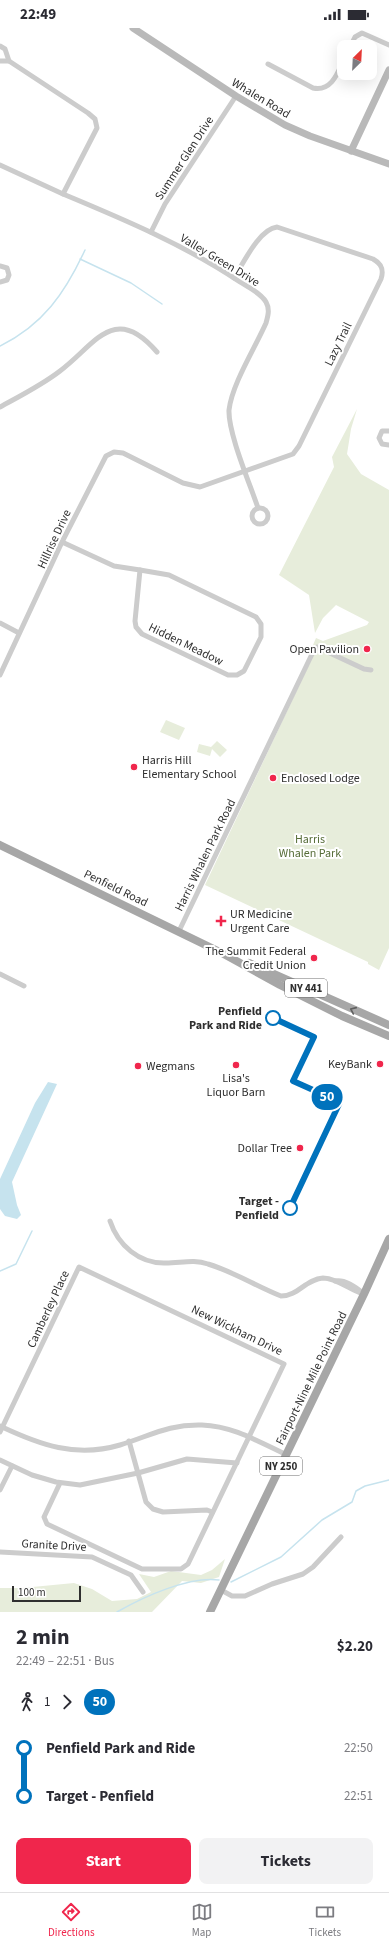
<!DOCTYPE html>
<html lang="en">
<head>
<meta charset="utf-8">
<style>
  :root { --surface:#fff; --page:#f2f2f3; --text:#2b2b33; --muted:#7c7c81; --line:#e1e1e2; --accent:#f0264c }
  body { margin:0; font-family:"Source Sans 3",sans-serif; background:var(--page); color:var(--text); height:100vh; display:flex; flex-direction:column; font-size:15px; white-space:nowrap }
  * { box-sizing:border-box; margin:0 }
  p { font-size:13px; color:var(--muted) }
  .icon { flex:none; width:22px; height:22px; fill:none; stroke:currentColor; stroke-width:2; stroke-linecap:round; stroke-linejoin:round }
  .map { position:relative; height:1584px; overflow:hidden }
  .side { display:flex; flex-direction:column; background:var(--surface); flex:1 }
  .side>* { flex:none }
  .badge { padding:0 8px; border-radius:13px; font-size:14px; line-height:26px }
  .needle { width:26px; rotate:24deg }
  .controls { position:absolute; left:337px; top:12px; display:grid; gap:8px }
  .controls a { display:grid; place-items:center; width:40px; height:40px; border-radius:8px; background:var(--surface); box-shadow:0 4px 16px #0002; font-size:20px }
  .scale { position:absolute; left:12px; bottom:10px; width:69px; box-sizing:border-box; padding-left:4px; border:2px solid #2f2f2f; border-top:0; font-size:11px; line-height:14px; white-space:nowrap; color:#2f2f2f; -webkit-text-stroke:3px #fff; paint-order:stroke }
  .map>.badge { position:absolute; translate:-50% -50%; box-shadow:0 0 0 2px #fff }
  .legs { display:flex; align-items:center; gap:6px; height:44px; padding:0 16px; font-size:13px }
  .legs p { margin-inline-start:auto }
  .headline { display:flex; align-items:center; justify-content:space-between; height:68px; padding:0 16px }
  h1 { font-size:22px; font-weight:700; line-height:30px }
  .primary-button { display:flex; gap:8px; margin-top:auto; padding:8px 16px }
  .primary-button a { flex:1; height:46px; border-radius:8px; background:var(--accent); color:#fff; font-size:16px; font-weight:700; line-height:46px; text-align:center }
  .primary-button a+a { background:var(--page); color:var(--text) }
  ul { padding:0 16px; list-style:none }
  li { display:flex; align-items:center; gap:14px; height:48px; font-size:15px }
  li i { display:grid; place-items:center; width:6px; height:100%; margin:0 5px; background:currentColor }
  li i::after { content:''; width:10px; height:10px; margin:-5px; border:3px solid; border-radius:50%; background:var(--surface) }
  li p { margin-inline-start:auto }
  li:first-child i { background:linear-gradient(#0000 50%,currentColor 0) }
  li:last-child i { background:linear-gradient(currentColor 50%,#0000 0) }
  .status { display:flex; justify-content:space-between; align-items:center; height:28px; padding:0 20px; background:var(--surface); direction:ltr }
  .status svg { height:11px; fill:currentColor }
  .tabs { display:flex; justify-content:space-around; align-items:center; height:56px; border-top:1px solid var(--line); background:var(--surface); font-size:11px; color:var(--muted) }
  .tabs a { display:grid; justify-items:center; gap:2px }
  .tabs .current { color:var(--accent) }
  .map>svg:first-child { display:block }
  .green { fill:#e7eddb }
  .water { fill:#c6e3ee }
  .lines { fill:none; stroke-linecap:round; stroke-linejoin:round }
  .stream { stroke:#c6e3ee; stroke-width:1.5 }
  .street { stroke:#ccc; stroke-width:5 }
  .secondary { stroke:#b9b9b9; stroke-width:7 }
  .primary { stroke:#a7a7a7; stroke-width:8 }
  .oneway { stroke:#5f5f5f }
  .line-1-casing { stroke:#fff; stroke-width:9 }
  .line-1 { stroke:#0072bc; stroke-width:6 }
  .poi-dot { fill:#f0264c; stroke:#fff; stroke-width:1.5 }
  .stop-1-dot { fill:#fff; stroke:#0072bc; stroke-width:2 }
  .labels { text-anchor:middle; stroke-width:4; stroke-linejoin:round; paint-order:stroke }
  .shield { fill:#fff; stroke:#6d6d6d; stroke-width:1 }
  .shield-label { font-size:11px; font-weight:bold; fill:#2f2f2f }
  .street-label { font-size:12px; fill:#2f2f2f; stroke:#fff }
  .poi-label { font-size:12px; fill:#2f2f2f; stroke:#fff; text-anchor:end }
  .park-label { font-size:12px; fill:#576d39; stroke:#fff }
  .stop-label { font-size:12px; font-weight:bold; fill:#2f2f2f; stroke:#fff; text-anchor:end }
</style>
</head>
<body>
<div class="status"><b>22:49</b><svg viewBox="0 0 49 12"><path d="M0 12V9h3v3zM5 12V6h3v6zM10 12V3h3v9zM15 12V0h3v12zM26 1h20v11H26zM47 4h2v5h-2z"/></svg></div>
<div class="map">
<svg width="389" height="1584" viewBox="0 0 389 1584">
  <rect width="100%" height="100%" fill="#fff"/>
  <g class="green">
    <path d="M357,381l-6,20 -4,25 14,20 28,16v458l-10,22 -11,-6v-2l-163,-77 109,-231 -4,-2 6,-14 7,3 44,-16 2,-3 -33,-17 -13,13 -8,15 -6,-38 -30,-20 55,-108 -2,-10z"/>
    <path d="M166,692l19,8 -6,12 -19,-8z"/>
    <path d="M217,713l10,9 -7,7 -8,-8 -2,7 -13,-4 2,-8 12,3z"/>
    <path d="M225,1531l-6,18 -18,6 -19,-2 -30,31h-152v-24h22l52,-5 18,6 20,12 25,-2 14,-7 -12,-18 15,3 17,-6 30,4 11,-5z"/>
  </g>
  <path class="water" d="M48,1054l9,2 -45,98 5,23 4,10 -4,4 -12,-3 -5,-7v-30l35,-76z"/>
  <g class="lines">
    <g class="stream">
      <path d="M80,231l51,24 31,21"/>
      <path d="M0,318c43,-21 65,-53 85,-96"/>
      <path d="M0,1243l16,-7 16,-33"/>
      <path d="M231,1554l50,-25 41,-37 30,-18 4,-11 9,-5 24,-6"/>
      <path d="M117,1584c26,-15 72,-36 102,-32"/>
    </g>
    <g class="street">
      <path d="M0,18l5,3 4,12"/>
      <path d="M350,19l5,-10 7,-4 27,12"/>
      <path d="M0,33h9l79,52 7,6 2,9 -34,66 -63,-29"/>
      <path d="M268,36l45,24c19,4 25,-16 31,-29"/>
      <path d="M63,166c60,25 122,51 177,88 8,5 21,11 26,20 4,7 2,14 0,21 -11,25 -34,61 -37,87 -1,23 21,74 29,98"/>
      <path d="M151,204l14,-28 71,-108"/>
      <path d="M0,238l7,2 2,7 -2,5 -7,2"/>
      <path d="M0,379c20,-11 42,-22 60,-36 35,-26 54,-69 97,-19"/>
      <path d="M389,403h-7l-3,7 3,6 7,1"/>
      <circle cx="260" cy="488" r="8"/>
      <path d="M62,514l52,24 26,4"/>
      <path d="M140,542l29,5 87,42 5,7v13l-17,34 -7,4h-9l-86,-41 -6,-7 -1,-6z"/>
      <path d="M0,595l19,10"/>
      <path d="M0,647l62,-133 44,-86 8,-4 9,1 60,30 17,4 93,-33 6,-8 82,-167c3,-9 1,-15 -8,-20l-96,-32c-18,2 -34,37 -43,51"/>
      <path d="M179,903l134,-279 4,-5 47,22 7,1"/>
      <path d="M0,946l24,12"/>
      <path d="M110,1193c8,24 29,43 56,42 15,0 28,-4 42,1 26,8 48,22 73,32 17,0 25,-17 42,-18 14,0 28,13 41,16"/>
      <path d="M335,1253c10,-2 21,6 29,13"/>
      <path d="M0,1398c40,19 76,32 120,19 30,-9 48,-21 82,-20 31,1 57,17 85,30"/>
      <path d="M0,1404l79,-165 205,97 -96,200 -7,5h-39l-95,-45 -3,-7 16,-34"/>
      <path d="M129,1413l17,61 7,7 10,3 44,-2 5,2"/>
      <path d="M0,1432l32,15 24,7 24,3 58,-12 49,-14 50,4"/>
      <path d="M0,1462l12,-24"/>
      <path d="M0,1524l92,5 39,18 12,17"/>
      <path d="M221,1562l11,6h13l27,-12 31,-10 10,-7 28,-30"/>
    </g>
    <g class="secondary">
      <path d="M133,0l103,68 49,29 25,11 79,28"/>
      <path d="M351,123l38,-81"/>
    </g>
    <g class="primary">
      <path d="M0,817l222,108 58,32 62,31 47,20"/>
      <path d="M249,935l140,62"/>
      <path d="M210,1584l154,-318 25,-55"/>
    </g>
  </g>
  <defs><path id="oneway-chevron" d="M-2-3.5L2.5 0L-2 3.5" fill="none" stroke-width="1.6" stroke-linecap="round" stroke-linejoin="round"/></defs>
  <use class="oneway" href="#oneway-chevron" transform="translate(353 982) rotate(-156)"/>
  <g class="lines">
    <g class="line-1-casing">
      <path id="line-1" d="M273,990l41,19 -21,44 47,21 -50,106"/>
    </g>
    <use href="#line-1" class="line-1"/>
  </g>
  <g class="poi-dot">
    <circle cx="367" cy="621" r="4"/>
    <circle cx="134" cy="739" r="4"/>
    <circle cx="273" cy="750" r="4"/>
    <path d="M219 887h4v4h4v4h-4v4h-4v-4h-4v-4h4z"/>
    <circle cx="314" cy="930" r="4"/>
    <circle cx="380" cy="1036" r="4"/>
    <circle cx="236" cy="1037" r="4"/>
    <circle cx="138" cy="1038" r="4"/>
    <circle cx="300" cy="1120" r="4"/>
  </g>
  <g class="stop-1-dot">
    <circle cx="273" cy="990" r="7"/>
    <circle cx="290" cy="1180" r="7"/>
  </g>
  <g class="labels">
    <g class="shield">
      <rect x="285" y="951" width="42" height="18" rx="3"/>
      <rect x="260" y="1429" width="42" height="18" rx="3"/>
    </g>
    <g class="shield-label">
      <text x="306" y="964">NY 441</text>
      <text x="281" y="1442">NY 250</text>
    </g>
    <g class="street-label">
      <text transform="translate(261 70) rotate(31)" y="4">Whalen Road</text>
      <text transform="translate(184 130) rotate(-57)" y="4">Summer Glen Drive</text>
      <text transform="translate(220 232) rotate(31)" y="4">Valley Green Drive</text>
      <text transform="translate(338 316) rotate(-64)" y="4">Lazy Trail</text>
      <text transform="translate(54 511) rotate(-65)" y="4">Hillrise Drive</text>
      <text transform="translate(186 616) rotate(26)" y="4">Hidden Meadow</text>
      <text transform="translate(205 827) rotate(-64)" y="4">Harris Whalen Park Road</text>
      <text transform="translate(116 860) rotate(26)" y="4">Penfield Road</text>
      <text transform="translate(48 1281) rotate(-65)" y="4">Camberley Place</text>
      <text transform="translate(237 1302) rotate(26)" y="4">New Wickham Drive</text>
      <text transform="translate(311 1350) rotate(-64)" y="4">Fairport-Nine Mile Point Road</text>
      <text transform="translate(54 1517) rotate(3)" y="4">Granite Drive</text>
    </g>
    <g class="poi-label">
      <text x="359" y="625">Open Pavilion</text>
      <text x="142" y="736" text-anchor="start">Harris Hill<tspan x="142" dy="14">Elementary School</tspan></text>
      <text x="281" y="754" text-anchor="start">Enclosed Lodge</text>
      <text x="230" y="890" text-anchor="start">UR Medicine<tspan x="230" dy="14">Urgent Care</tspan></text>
      <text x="306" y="927">The Summit Federal<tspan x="306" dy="14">Credit Union</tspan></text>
      <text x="372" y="1040">KeyBank</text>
      <text x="146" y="1042" text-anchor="start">Wegmans</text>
      <text x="236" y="1054" text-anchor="middle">Lisa's<tspan x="236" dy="14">Liquor Barn</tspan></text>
      <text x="292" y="1124">Dollar Tree</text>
    </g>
    <g class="park-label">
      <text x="310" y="815">Harris<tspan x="310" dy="14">Whalen Park</tspan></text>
    </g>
    <g class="stop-label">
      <text x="262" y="987">Penfield<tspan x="262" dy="14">Park and Ride</tspan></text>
      <text x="279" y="1177">Target -<tspan x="279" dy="14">Penfield</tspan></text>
    </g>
  </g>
</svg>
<div class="controls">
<a><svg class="needle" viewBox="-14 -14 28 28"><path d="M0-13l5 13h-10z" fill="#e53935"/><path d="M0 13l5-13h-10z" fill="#7c7c81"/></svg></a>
</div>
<div class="scale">100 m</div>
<b class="badge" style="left:327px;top:1069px;background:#0072bc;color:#fff">50</b>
</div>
<section class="side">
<div class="headline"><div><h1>2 min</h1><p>22:49 – 22:51 · Bus</p></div><b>$2.20</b></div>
<div class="legs"><svg class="icon" aria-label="walk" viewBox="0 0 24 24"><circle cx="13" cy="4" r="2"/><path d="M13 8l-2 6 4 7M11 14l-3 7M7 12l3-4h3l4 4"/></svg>1<svg class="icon" aria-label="forward" viewBox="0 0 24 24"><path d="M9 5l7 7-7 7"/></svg><b class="badge" style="background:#0072bc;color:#fff">50</b></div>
<ul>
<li><i style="color:#0072bc"></i><b>Penfield Park and Ride</b><p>22:50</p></li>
<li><i style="color:#0072bc"></i><b>Target - Penfield</b><p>22:51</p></li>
</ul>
<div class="primary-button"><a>Start</a><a>Tickets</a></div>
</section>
<nav class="tabs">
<a class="current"><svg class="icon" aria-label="directions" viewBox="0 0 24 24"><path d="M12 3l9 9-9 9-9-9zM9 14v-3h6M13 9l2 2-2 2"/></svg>Directions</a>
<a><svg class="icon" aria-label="map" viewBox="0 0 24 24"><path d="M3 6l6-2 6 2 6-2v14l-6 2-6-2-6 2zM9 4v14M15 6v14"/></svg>Map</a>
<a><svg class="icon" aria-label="tickets" viewBox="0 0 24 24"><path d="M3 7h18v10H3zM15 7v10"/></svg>Tickets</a>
</nav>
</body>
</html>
